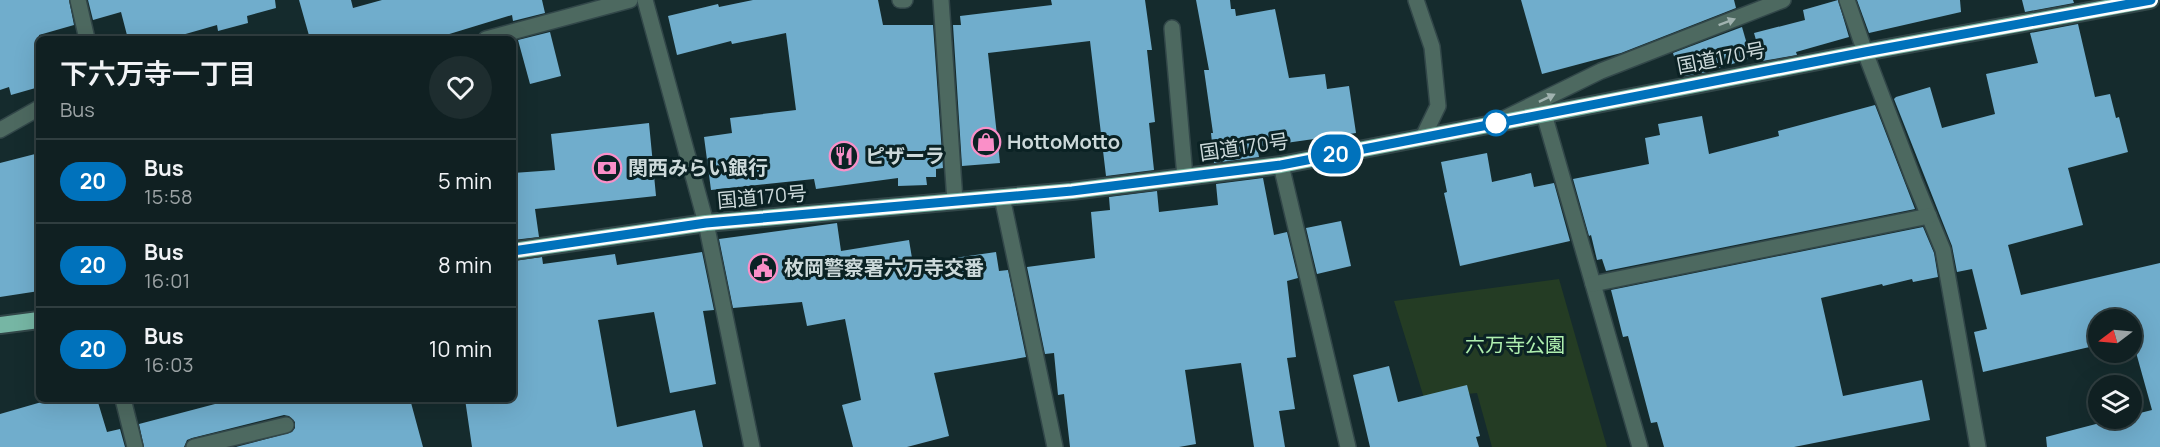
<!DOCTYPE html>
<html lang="en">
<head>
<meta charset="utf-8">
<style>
  :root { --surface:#102022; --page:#1e2d2f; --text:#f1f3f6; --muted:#9ca3a5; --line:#303e40 }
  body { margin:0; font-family:Manrope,"Noto Sans JP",sans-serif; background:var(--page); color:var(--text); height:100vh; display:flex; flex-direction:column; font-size:22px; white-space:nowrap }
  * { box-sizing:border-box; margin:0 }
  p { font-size:20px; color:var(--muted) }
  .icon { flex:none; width:33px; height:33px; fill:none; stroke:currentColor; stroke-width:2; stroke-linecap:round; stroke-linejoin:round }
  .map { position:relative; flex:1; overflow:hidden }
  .sheet { position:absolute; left:36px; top:36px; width:480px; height:366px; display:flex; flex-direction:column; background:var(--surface); border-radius:9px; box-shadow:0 6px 24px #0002,0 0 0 2px var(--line) }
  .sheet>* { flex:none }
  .badge { padding:0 12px; border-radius:20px; font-size:21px; line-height:39px }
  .needle { width:39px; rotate:254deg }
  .fabs { position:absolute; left:2088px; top:309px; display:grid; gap:12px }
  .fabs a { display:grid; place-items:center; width:54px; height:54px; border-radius:50%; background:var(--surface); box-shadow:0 6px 24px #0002,0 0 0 2px var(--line); font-size:30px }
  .map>.badge { position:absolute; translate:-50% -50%; box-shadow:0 0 0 3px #fff }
  .round { display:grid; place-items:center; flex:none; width:63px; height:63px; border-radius:32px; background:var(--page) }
  .head { display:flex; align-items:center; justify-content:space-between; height:102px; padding:0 24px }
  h1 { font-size:28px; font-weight:600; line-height:45px }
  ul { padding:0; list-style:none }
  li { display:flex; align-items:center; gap:18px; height:84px; padding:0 24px; border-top:2px solid var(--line) }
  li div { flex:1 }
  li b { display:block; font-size:22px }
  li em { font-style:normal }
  li .badge { min-width:66px; font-weight:700; text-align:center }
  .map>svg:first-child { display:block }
  .green { fill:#243c24 }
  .building { fill:#70adcc }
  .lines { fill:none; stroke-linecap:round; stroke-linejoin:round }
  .service-casing { stroke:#324749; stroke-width:18 }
  .minor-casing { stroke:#324749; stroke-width:18 }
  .trunk-casing { stroke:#324749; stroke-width:20 }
  .service { stroke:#4d6960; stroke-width:15 }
  .minor { stroke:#4d6960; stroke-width:15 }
  .trunk { stroke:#76b6a4; stroke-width:16 }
  .oneway { fill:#a0b2af }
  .line-casing { stroke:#fff; stroke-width:14 }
  .line { stroke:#0072bc; stroke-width:9 }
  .stop-dot { fill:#fff; stroke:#0072bc; stroke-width:3 }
  .labels { text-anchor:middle; stroke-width:6; stroke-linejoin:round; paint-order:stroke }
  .street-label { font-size:20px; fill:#ccd9da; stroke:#0b2224 }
  .poi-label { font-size:20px; font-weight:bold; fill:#ccd9da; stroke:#0b2224; text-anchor:start }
  .park-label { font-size:20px; fill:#afefaf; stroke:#0b2224 }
</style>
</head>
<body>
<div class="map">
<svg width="2160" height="447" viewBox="0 0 2160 447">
  <rect width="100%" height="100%" fill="#152b2d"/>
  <path class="green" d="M1559,279l48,168h-115l-15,-54 -53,5 -30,-97z"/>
  <g class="building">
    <path d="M0,0h69l5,25 -35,10v52l-28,8 -2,-8 -9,3z"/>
    <path d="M88,0h187l1,8 -29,8 1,7 -30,8 -1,-6 -49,14h-40l-7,-27 -28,8z"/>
    <path d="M299,0h52l2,8 29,-8h160l3,13 -32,8 -1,-6 -79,24h-123z"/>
    <path d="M753,0h125l5,25h50l10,143 -7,1v8h-10l1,8 -29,1v-8l-82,11 -2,-10 -103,11 -7,-53 28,-4 -2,-15 66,-8 -10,-77 -54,11 -1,-3 -54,14 -9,-39 50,-12 1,3z"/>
    <path d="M1051,0h94l7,50h-5l8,72 -6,1 5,47 -48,6 -16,-135 -102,12 12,110 -38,3 -9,-141h8l-1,-9 92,-11z"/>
    <path d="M1196,0h34l1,9h4l1,7 39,-7 14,69 36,-4 2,15 22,-3 7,47 -99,14 2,10 -45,6 -3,-30h2l-9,-63h5z"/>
    <path d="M1521,0h213l2,8 -115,45 -79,21z"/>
    <path d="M1838,0l11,37 -53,15 1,3 -35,6 -8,-28 51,-13 -2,-10z"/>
    <path d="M1857,0h103l1,12 -92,21z"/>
    <path d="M2022,0h51l1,3 -49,9z"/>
    <path d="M2078,24l17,73 15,-3 6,24 3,-1 9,35 -60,16 15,57 -75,20 13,50 139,-32v184h-113l-1,-10 73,-19h13v-3l20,-5 -20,-72v-18h-34v25l-115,27 -9,-40 13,-3 -15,-60 -15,3 -5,-26 -58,-147 2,-2 34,-10 12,41 53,-14 -9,-40 52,-11 -8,-30z"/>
    <path d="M1742,27l9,31 -44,14 -27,5 -7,-24z"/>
    <path d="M550,32l11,44 -31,8 -12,-44z"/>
    <path d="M1875,105l40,104 -309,62 -4,-12 -5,1 -6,-25 -2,1 -16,-57 76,-15 -4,-26 15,-3 -2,-11 44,-8 7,38 70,-18 -1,-5z"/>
    <path d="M649,123l7,73 -121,13 4,28 -26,3v-67l42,-3 -4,-36z"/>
    <path d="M39,153v138l-39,6v-134z"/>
    <path d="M1487,153l5,29 39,-9 3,14 20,-4 16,58 -110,25 -16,-73 3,-1 -6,-30z"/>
    <path d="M1263,178l11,57 13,-3 11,46 -11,3 9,76 -9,1 8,51 -16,2 6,36h-31l-13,-84 -56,7 11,74 -17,3h-109l-6,-53 -6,1 -4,-42 -9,1 -18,-87 68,-9 -4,-46 19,-2 -1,-13 48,-6 2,21 59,-7 -2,-21z"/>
    <path d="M1341,221l10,45 -34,8 -11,-46z"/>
    <path d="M837,223l4,28 68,-11 4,24 83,-12 3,19 9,-1 18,87 -92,16 15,63 -42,11h-54l-11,-42 19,-5 -16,-81 -38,7 -5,-24 -69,6 -14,-69z"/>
    <path d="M1923,227l11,26 4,24 -25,5 -1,-3 -29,7 -1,-2 -61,14 22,98 79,-16 8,40 -136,27h-130l-7,-25 -6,1 -23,-87 -5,1 -12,-47z"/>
    <path d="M702,252l12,58 -11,1 13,73 -46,9 -16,-81 -56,8 19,107 78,-17 8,37h-231l-7,-48h48v-138l29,-4 1,7 72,-10 2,11z"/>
    <path d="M1389,366l9,36 69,-17 13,51 -4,1 3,10h-109l-17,-72z"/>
    <path d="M52,399h45l10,33 13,-3 5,18h-125v-33z"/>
    <path d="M234,399h176l13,48h-187l56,-15 3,-4v-6l-6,-6 -5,-1 -92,23 -5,2 -3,7h-40l-5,-23z"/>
  </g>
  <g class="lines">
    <g class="service-casing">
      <g id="service">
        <path d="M78,0l9,39"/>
        <path d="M900,0h5"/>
        <path d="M941,0l14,201"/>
        <path d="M1847,0l18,52"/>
        <path d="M1172,28l13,149"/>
        <path d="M0,130l39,-22"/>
        <path d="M1002,197l53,250"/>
        <path d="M194,447l92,-22"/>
      </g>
    </g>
    <g class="minor-casing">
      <g id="minor">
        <path d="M645,0l61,223 46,224"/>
        <path d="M1416,0l16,47 6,59 -15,31"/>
        <path d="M486,39l144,-39"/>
        <path d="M1865,52l49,128 29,70 35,197"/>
        <path d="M1544,114l96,333"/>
        <path d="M1503,119l98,-48 182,-71"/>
        <path d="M1281,165l67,282"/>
        <path d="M1593,284l336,-68"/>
        <path d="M123,399l12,48"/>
      </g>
    </g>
    <g class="trunk-casing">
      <g id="trunk">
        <path d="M513,251l193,-28 366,-32 209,-26 584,-113 285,-52"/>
        <path d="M0,325l39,-5"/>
      </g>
    </g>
    <use href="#service" class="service"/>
    <use href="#minor" class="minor"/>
    <use href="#trunk" class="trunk"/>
  </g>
  <defs><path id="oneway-solid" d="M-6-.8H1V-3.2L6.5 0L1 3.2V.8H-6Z" transform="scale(1.5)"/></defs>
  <g class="oneway">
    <use href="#oneway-solid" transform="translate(1727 22) rotate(-21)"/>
    <use href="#oneway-solid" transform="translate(1547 98) rotate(-26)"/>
  </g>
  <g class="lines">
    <g class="line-casing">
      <path id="line" d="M513,251l193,-28 366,-32 209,-26 584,-113 286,-52"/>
    </g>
    <use href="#line" class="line"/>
  </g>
  <defs>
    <g id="shop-ring" transform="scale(1.5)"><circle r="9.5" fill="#0b2224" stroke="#fa8fc8" stroke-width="1.5"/><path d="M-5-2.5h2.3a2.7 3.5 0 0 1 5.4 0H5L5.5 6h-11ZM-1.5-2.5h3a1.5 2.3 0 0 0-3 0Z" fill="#fa8fc8"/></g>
    <g id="restaurant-ring" transform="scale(1.5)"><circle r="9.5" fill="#0b2224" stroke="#fa8fc8" stroke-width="1.5"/><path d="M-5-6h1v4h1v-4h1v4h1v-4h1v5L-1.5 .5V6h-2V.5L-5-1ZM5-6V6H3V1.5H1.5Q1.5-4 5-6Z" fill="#fa8fc8"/></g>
    <g id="bank-ring" transform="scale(1.5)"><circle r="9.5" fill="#0b2224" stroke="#fa8fc8" stroke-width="1.5"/><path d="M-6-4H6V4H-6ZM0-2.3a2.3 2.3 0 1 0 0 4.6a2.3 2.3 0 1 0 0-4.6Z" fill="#fa8fc8"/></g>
    <g id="civic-ring" transform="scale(1.5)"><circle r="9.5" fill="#0b2224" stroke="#fa8fc8" stroke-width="1.5"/><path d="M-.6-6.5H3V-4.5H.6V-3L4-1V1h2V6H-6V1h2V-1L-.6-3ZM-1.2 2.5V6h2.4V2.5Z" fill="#fa8fc8"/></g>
  </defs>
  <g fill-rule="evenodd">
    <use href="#shop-ring" x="986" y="142"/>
    <use href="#restaurant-ring" x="844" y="156"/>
    <use href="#bank-ring" x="607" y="168"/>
    <use href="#civic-ring" x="763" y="268"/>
  </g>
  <circle class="stop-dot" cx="1496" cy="123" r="12"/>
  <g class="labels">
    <g class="street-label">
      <text transform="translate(1721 58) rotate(-11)" y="7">国道170号</text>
      <text transform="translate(1244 147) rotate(-8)" y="7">国道170号</text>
      <text transform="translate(762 197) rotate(-5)" y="7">国道170号</text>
    </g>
    <g class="poi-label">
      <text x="1007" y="149">HottoMotto</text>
      <text x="865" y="163">ピザーラ</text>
      <text x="628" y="175">関西みらい銀行</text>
      <text x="784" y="275">枚岡警察署六万寺交番</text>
    </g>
    <g class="park-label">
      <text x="1515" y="352">六万寺公園</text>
    </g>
  </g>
</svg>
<div class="fabs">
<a><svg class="needle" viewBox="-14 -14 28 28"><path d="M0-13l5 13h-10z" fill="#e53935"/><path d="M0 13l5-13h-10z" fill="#9ca3a5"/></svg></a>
<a><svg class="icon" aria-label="layers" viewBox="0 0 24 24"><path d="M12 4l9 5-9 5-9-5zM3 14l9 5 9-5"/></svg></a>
</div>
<b class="badge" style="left:1336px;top:154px;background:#0072bc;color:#fff">20</b>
<section class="sheet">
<div class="head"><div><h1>下六万寺一丁目</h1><p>Bus</p></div><a class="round"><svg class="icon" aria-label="heart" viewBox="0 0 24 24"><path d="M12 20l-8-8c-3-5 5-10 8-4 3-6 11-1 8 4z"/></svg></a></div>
<ul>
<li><span class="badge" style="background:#0072bc;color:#fff">20</span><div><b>Bus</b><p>15:58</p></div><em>5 min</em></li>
<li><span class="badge" style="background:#0072bc;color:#fff">20</span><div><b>Bus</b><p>16:01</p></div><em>8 min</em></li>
<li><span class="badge" style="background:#0072bc;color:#fff">20</span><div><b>Bus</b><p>16:03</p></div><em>10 min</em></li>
</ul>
</section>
</div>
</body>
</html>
